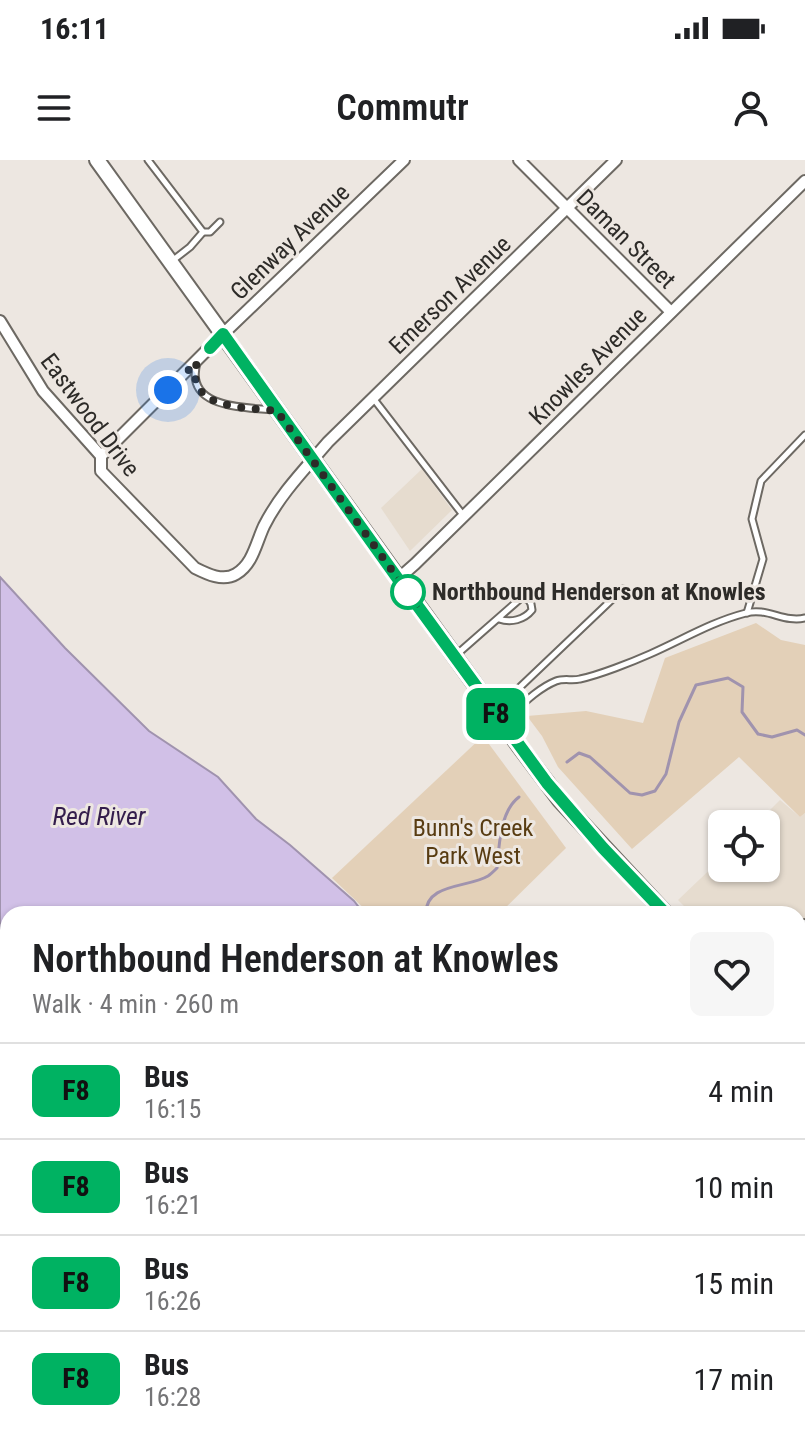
<!DOCTYPE html>
<html lang="en">
<head>
<meta charset="utf-8">
<style>
  :root { --surface:#fff; --page:#f6f6f6; --text:#202124; --muted:#757577; --line:#e0e0e0 }
  body { margin:0; font-family:"Roboto Condensed",sans-serif; background:var(--page); color:var(--text); height:100vh; display:flex; flex-direction:column; font-size:30px; white-space:nowrap }
  * { box-sizing:border-box; margin:0 }
  p { font-size:26px; color:var(--muted) }
  .icon { flex:none; width:44px; height:44px; fill:none; stroke:currentColor; stroke-width:2; stroke-linecap:round; stroke-linejoin:round }
  .map { position:relative; flex:1; overflow:hidden }
  .details { position:absolute; left:0px; top:746px; width:806px; height:538px; display:flex; flex-direction:column; background:var(--surface); border-radius:24px 24px 0 0; box-shadow:0 2px 6px #0004 }
  .details>* { flex:none }
  .badge { padding:0 16px; border-radius:12px; font-size:28px; line-height:52px }
  .tools { position:absolute; left:708px; top:650px; display:grid; gap:16px }
  .tools a { display:grid; place-items:center; width:72px; height:72px; border-radius:12px; background:var(--surface); box-shadow:0 2px 6px #0004; font-size:40px }
  .you { position:absolute; width:40px; height:40px; margin:-20px; border:6px solid #fff; border-radius:50%; background:#1a73e8; box-shadow:0 0 0 12px #1a73e833 }
  .map>.badge { position:absolute; translate:-50% -50%; box-shadow:0 0 0 4px #fff }
  .round { display:grid; place-items:center; flex:none; width:84px; height:84px; border-radius:12px; background:var(--page) }
  .headline { display:flex; align-items:center; justify-content:space-between; height:136px; padding:0 32px }
  h1 { font-size:38px; font-weight:600; line-height:60px }
  ul { padding:0; list-style:none }
  li { display:flex; align-items:center; gap:24px; height:96px; padding:0 32px; border-top:2px solid var(--line) }
  li div { flex:1 }
  li b { display:block; font-size:30px }
  li em { font-style:normal }
  li .badge { min-width:88px; font-weight:700; text-align:center }
  .status { display:flex; justify-content:space-between; align-items:center; height:56px; padding:0 40px; background:var(--surface); direction:ltr }
  .status svg { height:22px; fill:currentColor }
  header { display:flex; justify-content:space-between; align-items:center; height:104px; padding:0 32px; background:var(--surface); font-size:36px; font-weight:600 }
  .map>svg:first-child { display:block }
  .built { fill:#e6dccf }
  .green { fill:#e3d0b8 }
  .water { fill:#d1c0e7; stroke:#a093ae; stroke-width:2 }
  .lines { fill:none; stroke-linecap:round; stroke-linejoin:round }
  .stream { stroke:#a093ae; stroke-width:3 }
  .service-casing { stroke:#6d6963; stroke-width:9 }
  .minor-casing { stroke:#6d6963; stroke-width:14 }
  .tertiary-casing { stroke:#6d6963; stroke-width:16 }
  .secondary-casing { stroke:#6d6963; stroke-width:18 }
  .service { stroke:#fff; stroke-width:5 }
  .minor { stroke:#fff; stroke-width:10 }
  .tertiary { stroke:#fff; stroke-width:12 }
  .secondary { stroke:#fff; stroke-width:14 }
  .line-casing { stroke:#fff; stroke-width:18 }
  .line { stroke:#00b262; stroke-width:12 }
  .walk { stroke:#2d2b28; stroke-width:8; stroke-dasharray:0 14.4 }
  .stop-dot { fill:#fff; stroke:#00b262; stroke-width:4 }
  .labels { text-anchor:middle; stroke-width:6; stroke-linejoin:round; paint-order:stroke }
  .street-label { font-size:24px; fill:#2d2b28; stroke:#ede7e1 }
  .stop-label { font-size:24px; font-weight:bold; fill:#2d2b28; stroke:#ede7e1; text-anchor:start }
  .park-label { font-size:24px; fill:#583c12; stroke:#ede7e1 }
  .water-label { font-size:26px; font-style:italic; fill:#341d4c; stroke:#ede7e1 }
</style>
</head>
<body>
<div class="status"><b>16:11</b><svg viewBox="0 0 49 12"><path d="M0 12V9h3v3zM5 12V6h3v6zM10 12V3h3v9zM15 12V0h3v12zM26 1h20v11H26zM47 4h2v5h-2z"/></svg></div>
<header><svg class="icon" aria-label="menu" viewBox="0 0 24 24"><path d="M4 6h16M4 12h16M4 18h16"/></svg>Commutr<svg class="icon" aria-label="person" viewBox="0 0 24 24"><circle cx="12" cy="8" r="4"/><path d="M4 21q1-7 8-7t8 7"/></svg></header>
<div class="map">
<svg width="805" height="1283" viewBox="0 0 805 1283">
  <rect width="100%" height="100%" fill="#ede7e1"/>
  <g class="built">
    <path d="M422,309l30,41 -42,41 -29,-43z"/>
    <path d="M780,640l20,17 5,-4v106l-7,6v-11h-106l-14,-14 44,-42v10h44v-44h-10z"/>
    <path d="M805,788v90l-7,-6v-77z"/>
  </g>
  <g class="green">
    <path d="M756,463l25,17 24,5v168l-5,4 -61,-60 -107,92 -74,-82 -16,-31 -15,-20 59,-5 57,12 22,-65z"/>
    <path d="M483,576l83,112 -67,66h-129l-38,-36z"/>
    <path d="M8,1029v247h395l5,7h-408v-245z"/>
    <path d="M798,1219l7,5v59h-18l-6,-7h17z"/>
  </g>
  <g class="water">
    <path d="M0,417l65,71 84,83 69,46 38,42 34,26 64,56 10,13h-356v110l-8,-7z"/>
    <path d="M435,1276h346l6,7h-346z"/>
  </g>
  <g class="lines">
    <g class="stream">
      <path d="M567,602l12,-9 11,4 40,36 12,2 13,-4 11,-17 13,-52 17,-37 32,-7 15,9 -1,25 16,22 14,3 25,-7 8,5"/>
      <path d="M426,754c-1,-31 42,-26 62,-38 3,-2 6,-5 9,-8 2,-22 3,-57 22,-71"/>
    </g>
    <g class="service-casing">
      <g id="service">
        <path d="M148,0l55,72 -13,15 -18,14"/>
        <path d="M203,72h7l10,-10"/>
        <path d="M197,203c-13,45 46,44 75,47"/>
        <path d="M373,238l90,117"/>
        <path d="M747,453l16,-54 -11,-40 9,-38 44,-46"/>
        <path d="M455,496l66,-58 7,1 3,5 1,6c-8,10 -21,13 -33,9"/>
        <path d="M497,549l126,-120"/>
        <path d="M503,562c16,-14 33,-33 53,-41 8,-3 16,0 24,-2 19,-4 52,-17 70,-25 32,-14 61,-32 96,-41 21,-6 38,10 59,5"/>
        <path d="M798,961l7,-7"/>
        <path d="M798,979l7,7"/>
      </g>
    </g>
    <g class="minor-casing">
      <g id="minor">
        <path d="M519,0l152,152"/>
        <path d="M0,161l43,70 58,65v15l94,97c12,6 28,14 41,6 17,-10 20,-31 28,-48 16,-32 41,-57 64,-84l288,-282"/>
        <path d="M101,296l122,-122 181,-174"/>
        <path d="M398,419l17,-15 390,-383"/>
      </g>
    </g>
    <g class="tertiary-casing">
      <path id="tertiary" d="M798,773l7,-7"/>
    </g>
    <g class="secondary-casing">
      <g id="secondary">
        <path d="M97,0l423,587 40,53 106,114"/>
        <path d="M798,889l7,7"/>
      </g>
    </g>
    <use href="#service" class="service"/>
    <use href="#minor" class="minor"/>
    <use href="#tertiary" class="tertiary"/>
    <use href="#secondary" class="secondary"/>
  </g>
  <g class="lines">
    <g class="line-casing">
      <path id="line" d="M210,188l13,-14 175,245 149,204 56,65 63,66"/>
    </g>
    <use href="#line" class="line"/>
    <path class="walk" d="M168,230l29,-28c-13,48 49,45 80,49l140,194 -9,-13"/>
  </g>
  <circle class="stop-dot" cx="408" cy="432" r="16"/>
  <g class="labels">
    <g class="street-label">
      <text transform="translate(626 79) rotate(45)" y="8">Daman Street</text>
      <text transform="translate(290 82) rotate(-44)" y="8">Glenway Avenue</text>
      <text transform="translate(450 135) rotate(-44)" y="8">Emerson Avenue</text>
      <text transform="translate(588 206) rotate(-45)" y="8">Knowles Avenue</text>
      <text transform="translate(90 255) rotate(53)" y="8">Eastwood Drive</text>
    </g>
    <g class="stop-label">
      <text x="432" y="440">Northbound Henderson at Knowles</text>
    </g>
    <g class="park-label">
      <text x="473" y="676">Bunn's Creek<tspan x="473" dy="28">Park West</tspan></text>
    </g>
    <g class="water-label">
      <text x="99" y="665">Red River</text>
    </g>
  </g>
</svg>
<div class="tools">
<a><svg class="icon" aria-label="locate" viewBox="0 0 24 24"><circle cx="12" cy="12" r="6"/><path d="M12 2v4M12 18v4M2 12h4M18 12h4"/></svg></a>
</div>
<div class="you" style="left:168px;top:230px"></div>
<b class="badge" style="left:496px;top:554px;background:#00b262;color:#111">F8</b>
<section class="details">
<div class="headline"><div><h1>Northbound Henderson at Knowles</h1><p>Walk · 4 min · 260 m</p></div><a class="round"><svg class="icon" aria-label="heart" viewBox="0 0 24 24"><path d="M12 20l-8-8c-3-5 5-10 8-4 3-6 11-1 8 4z"/></svg></a></div>
<ul>
<li><span class="badge" style="background:#00b262;color:#111">F8</span><div><b>Bus</b><p>16:15</p></div><em>4 min</em></li>
<li><span class="badge" style="background:#00b262;color:#111">F8</span><div><b>Bus</b><p>16:21</p></div><em>10 min</em></li>
<li><span class="badge" style="background:#00b262;color:#111">F8</span><div><b>Bus</b><p>16:26</p></div><em>15 min</em></li>
<li><span class="badge" style="background:#00b262;color:#111">F8</span><div><b>Bus</b><p>16:28</p></div><em>17 min</em></li>
</ul>
</section>
</div>
</body>
</html>
